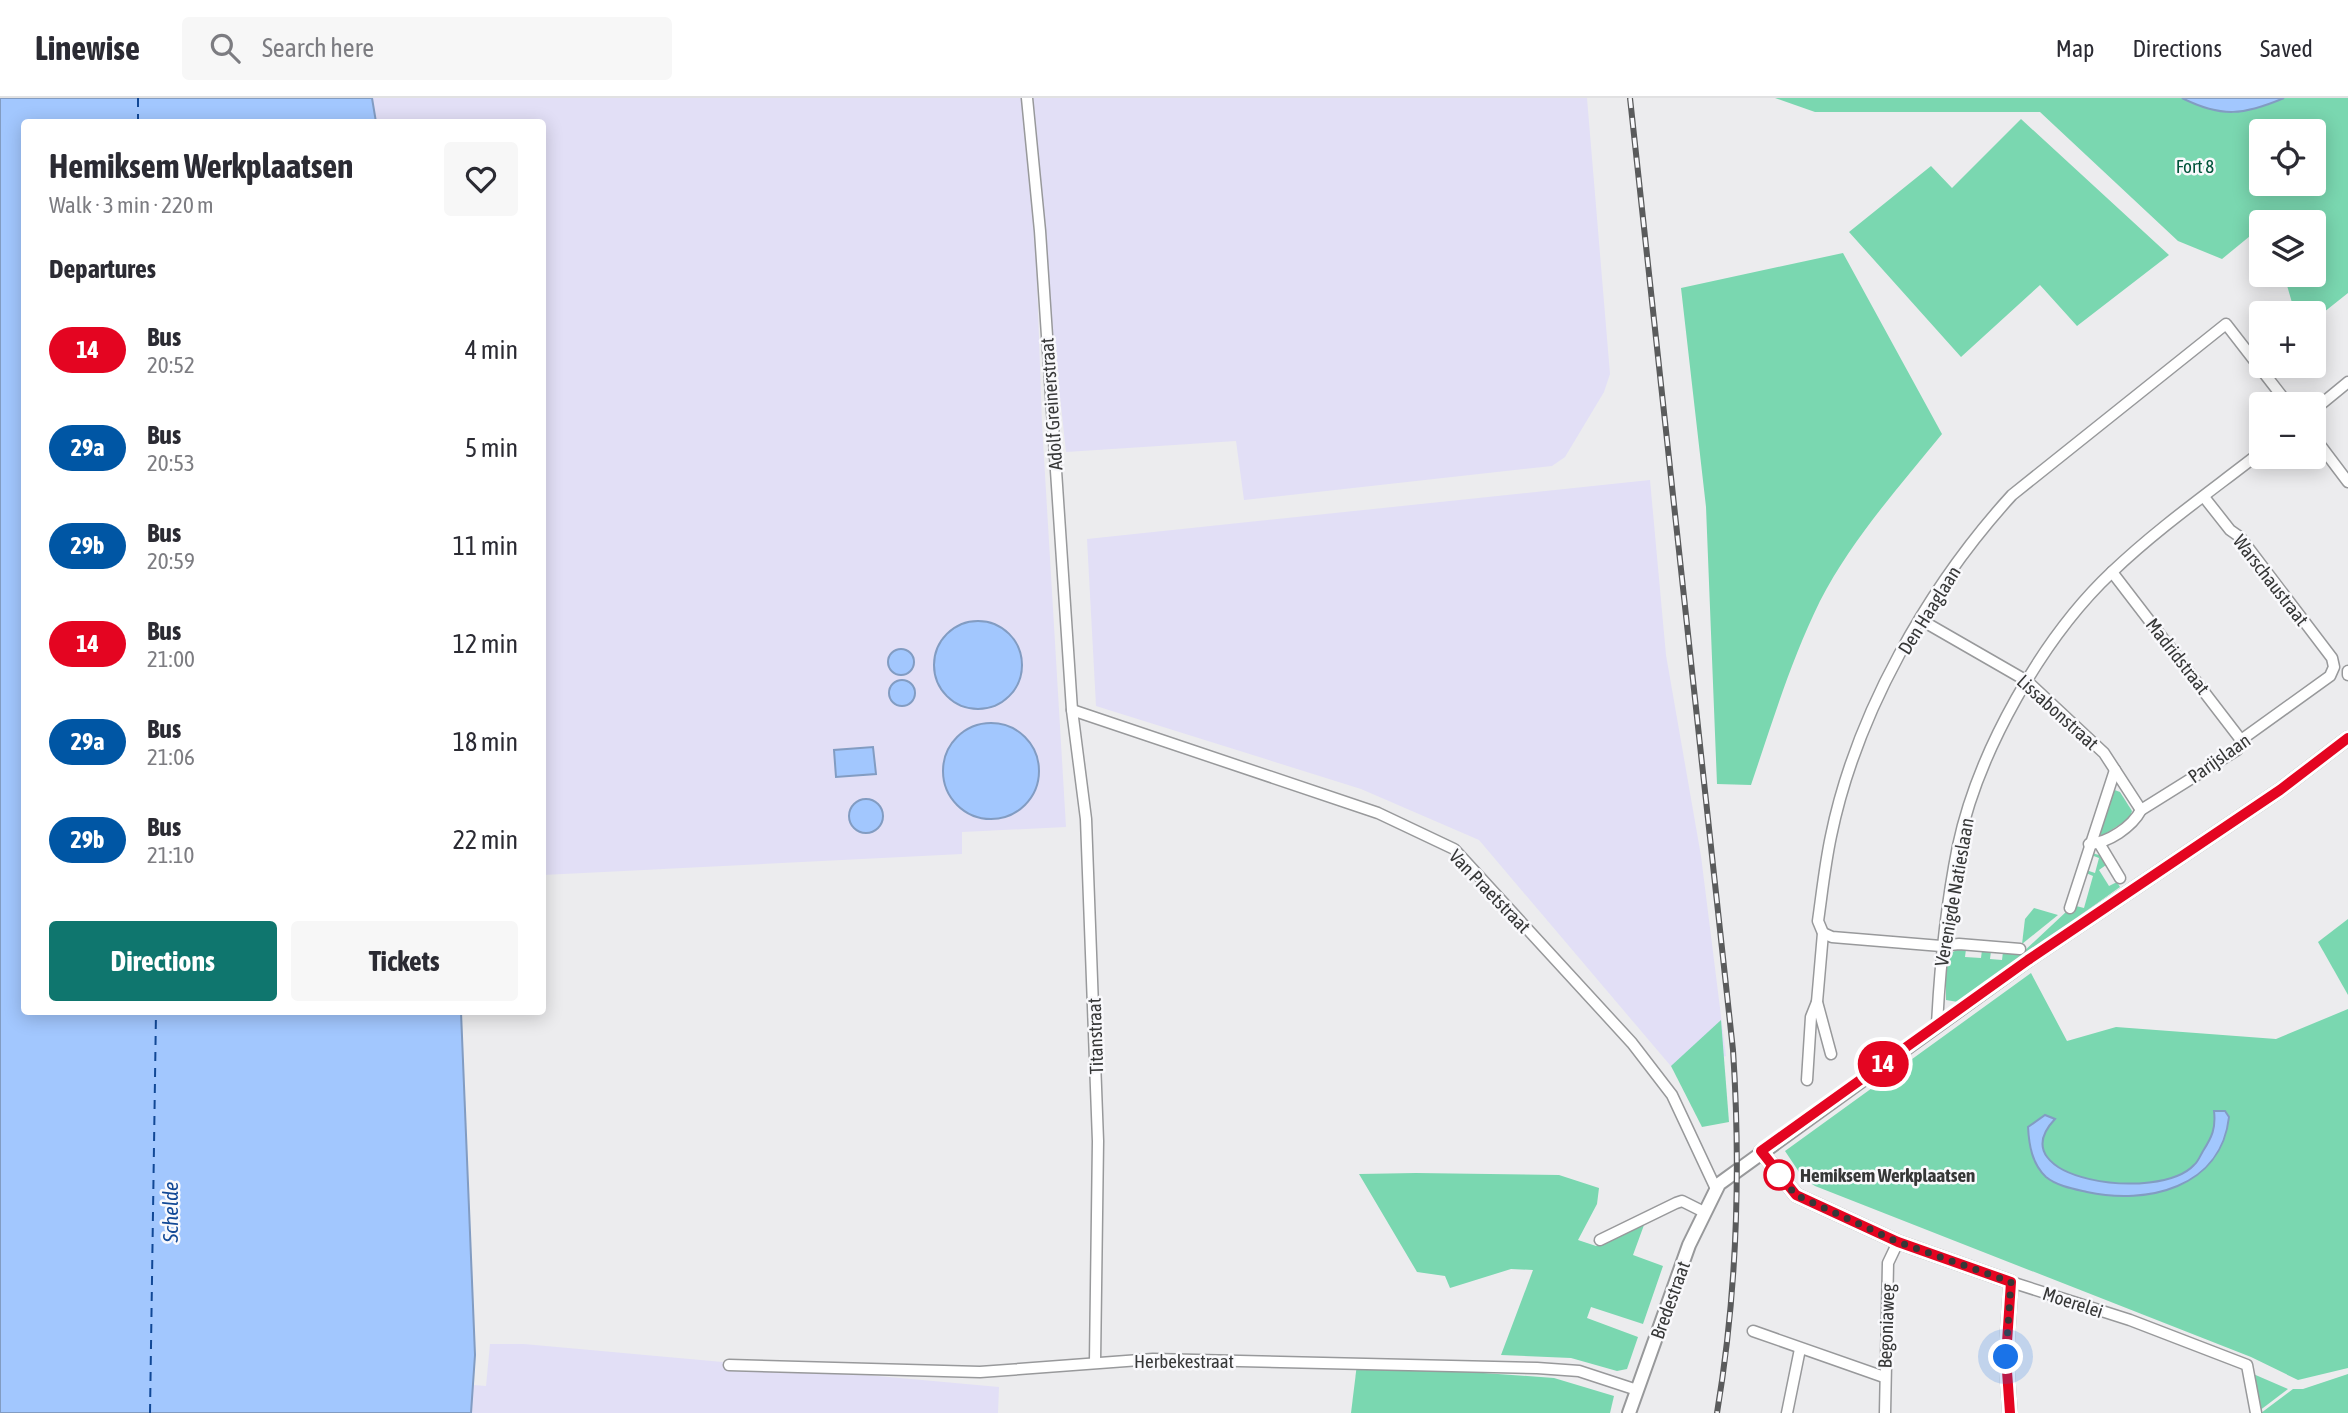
<!DOCTYPE html>
<html lang="en">
<head>
<meta charset="utf-8">
<style>
  :root { --surface:#fff; --page:#f7f7f7; --text:#2b2b33; --muted:#7c7c81; --line:#e1e1e2; --accent:#0f766e }
  body { margin:0; font-family:"Asap Condensed",sans-serif; background:var(--page); color:var(--text); height:100vh; display:flex; flex-direction:column; font-size:26px; white-space:nowrap }
  * { box-sizing:border-box; margin:0 }
  p { font-size:23px; color:var(--muted) }
  .icon { flex:none; width:38px; height:38px; fill:none; stroke:currentColor; stroke-width:2; stroke-linecap:round; stroke-linejoin:round }
  .map { position:relative; flex:1; overflow:hidden }
  .drawer { position:absolute; left:21px; top:21px; width:525px; height:896px; display:flex; flex-direction:column; background:var(--surface); border-radius:7px; box-shadow:0 4px 18px #0003 }
  .drawer>* { flex:none }
  .badge { padding:0 14px; border-radius:23px; font-size:24px; line-height:46px }
  .buttons { position:absolute; left:2249px; top:21px; display:grid; gap:14px }
  .buttons a { display:grid; place-items:center; width:77px; height:77px; border-radius:7px; background:var(--surface); box-shadow:0 4px 18px #0003; font-size:35px }
  .you { position:absolute; width:35px; height:35px; margin:-18px; border:5px solid #fff; border-radius:50%; background:#1a73e8; box-shadow:0 0 0 10px #1a73e833 }
  .map>.badge { position:absolute; translate:-50% -50%; box-shadow:0 0 0 4px #fff }
  h2 { padding:0 28px; font-size:26px; line-height:63px }
  .round { display:grid; place-items:center; flex:none; width:74px; height:74px; border-radius:7px; background:var(--page) }
  .summary { display:flex; align-items:center; justify-content:space-between; height:119px; padding:0 28px }
  h1 { font-size:33px; font-weight:700; line-height:52px }
  .action { display:flex; gap:14px; margin-top:auto; padding:14px 28px }
  .action a { flex:1; height:80px; border-radius:7px; background:var(--accent); color:#fff; font-size:28px; font-weight:700; line-height:80px; text-align:center }
  .action a+a { background:var(--page); color:var(--text) }
  ul { padding:0; list-style:none }
  li { display:flex; align-items:center; gap:21px; height:98px; padding:0 28px }
  li div { flex:1 }
  li b { display:block; font-size:26px }
  li em { font-style:normal }
  li .badge { min-width:77px; font-weight:700; text-align:center }
  header { display:flex; align-items:center; gap:42px; box-sizing:border-box; height:98px; padding:0 35px; background:var(--surface); border-bottom:2px solid var(--line) }
  header strong { font-size:33px }
  nav { display:flex; gap:38px; margin-inline-start:auto; font-size:24px }
  .search { width:490px; height:63px; background:var(--page); display:flex; align-items:center; gap:18px; box-sizing:border-box; padding:0 24px; border-radius:7px; color:var(--muted); font-size:26px }
  .map>svg:first-child { display:block }
  .industrial { fill:#e2dff6 }
  .green { fill:#7ad7b0; fill-rule:evenodd }
  .water { fill:#a2c7fe; stroke:#829cc2; stroke-width:2 }
  .lines { fill:none; stroke-linecap:round; stroke-linejoin:round }
  .ferry { stroke:#114896; stroke-width:2; stroke-dasharray:9 7; stroke-linecap:butt }
  .minor-casing { stroke:#98999b; stroke-width:13 }
  .tertiary-casing { stroke:#98999b; stroke-width:16 }
  .secondary-casing { stroke:#98999b; stroke-width:16 }
  .minor { stroke:#fff; stroke-width:10 }
  .tertiary { stroke:#fff; stroke-width:12 }
  .secondary { stroke:#fff; stroke-width:12 }
  .rail-casing { stroke:#5a5b5c; stroke-width:6 }
  .rail { stroke:#f9f9fc; stroke-width:3.5; stroke-dasharray:10; stroke-linecap:butt }
  .line-casing { stroke:#fff; stroke-width:16 }
  .line { stroke:#e40521; stroke-width:10 }
  .walk { stroke:#363737; stroke-width:7; stroke-dasharray:0 12.6 }
  .stop-dot { fill:#fff; stroke:#e40521; stroke-width:3.5 }
  .labels { text-anchor:middle; stroke-width:5; stroke-linejoin:round; paint-order:stroke }
  .park-label { font-size:19px; fill:#00543a; stroke:#f9f9fc }
  .street-label { font-size:19px; fill:#363737; stroke:#f9f9fc }
  .stop-label { font-size:19px; font-weight:bold; fill:#363737; stroke:#f9f9fc; text-anchor:start }
  .water-label { font-size:21px; font-style:italic; fill:#114896; stroke:#f9f9fc }
</style>
</head>
<body>
<header>
<strong>Linewise</strong>
<div class="search"><svg class="icon" aria-label="search" viewBox="0 0 24 24"><circle cx="10" cy="10" r="6"/><path d="M15 15l6 6"/></svg>Search here</div>
<nav><a>Map</a><a>Directions</a><a>Saved</a></nav>
</header>
<div class="map">
<svg width="2348" height="1315" viewBox="0 0 2348 1315">
  <rect width="100%" height="100%" fill="#ececee"/>
  <g class="industrial">
    <path d="M356,0h1231l23,276 -6,18 -39,65 -13,9 -308,34 -8,-59 -170,11 -34,-315 10,287 24,403 -104,5v22l-419,21 -1,-753h-182z"/>
    <path d="M1650,382l16,175 35,201 25,200 -51,15 -196,-231 -118,-51 -265,-83 -9,-167z"/>
    <path d="M490,1246h34l475,43 -1,26h-577l2,-32 63,5z"/>
  </g>
  <g class="green">
    <path d="M1775,0h573v195l-34,27v-7h-19l-11,-38h30v-53h-53v5l-39,32 -44,-18 -138,-129h-225zM2261,33h53v53h-53z"/>
    <path d="M2021,21l148,136 -92,71 -37,-41 -79,72 -112,-125 82,-66 21,22z"/>
    <path d="M1843,155l99,181c-43,53 -90,105 -122,167 -29,59 -48,122 -69,184l-34,-1 -11,-277 -25,-219z"/>
    <path d="M2112,691l8,3 12,19 -2,7 -28,18 -6,-4z"/>
    <path d="M2092,755l7,2 7,10 -7,5 10,16 8,-4 3,5 -162,115 -12,-2v-44l14,-8 6,1 -1,8 16,1 1,-8 9,1 -1,8 12,1 1,-8 18,2 46,-43 7,2 2,-7 8,2 9,-32 -7,-3v-3l9,3 4,-15 -8,-3z"/>
    <path d="M2034,810l24,7 -36,29 3,-25z"/>
    <path d="M2348,821v76l-30,-53z"/>
    <path d="M2031,875l36,68 49,-14 160,12 72,-30v359l-50,12 -47,-23 -436,-171 -12,-8 -18,-27z"/>
    <path d="M1721,922l8,102 -27,5 -31,-61z"/>
    <path d="M1416,1075l143,2 40,13 -2,16 -19,36 18,6 48,-21 -11,30 30,11 -20,58 -52,-17 -4,11 51,19 -11,32 -10,2 -46,-13 -70,-3 32,-85 -22,-1 -61,19 -5,-12 -28,-4 -58,-98z"/>
    <path d="M1357,1266l197,14 60,18 -4,17h-259z"/>
    <path d="M2251,1275l37,16 -29,22z"/>
    <path d="M2348,1276v39h-87l32,-24h10z"/>
  </g>
  <g class="water">
    <path d="M0,0h372l4,24h-352v890h437l14,343 -4,58h-471z"/>
    <path d="M2182,0h102c-40,17 -62,20 -102,0z"/>
    <circle cx="978" cy="567" r="44"/>
    <circle cx="901" cy="564" r="13"/>
    <circle cx="902" cy="595" r="13"/>
    <circle cx="991" cy="673" r="48"/>
    <path d="M873,649l3,27 -40,3 -2,-27z"/>
    <circle cx="866" cy="718" r="17"/>
    <path d="M2214,1013h11l4,6c-8,71 -82,88 -142,75 -13,-3 -30,-6 -41,-15 -14,-13 -17,-32 -18,-50l17,-12 10,4c-58,61 104,84 139,46 4,-3 6,-9 9,-14 9,-14 13,-23 11,-40z"/>
  </g>
  <g class="lines">
    <g class="ferry">
      <path d="M138,0v24"/>
      <path d="M150,1315l6,-401"/>
    </g>
    <g class="minor-casing">
      <g id="minor">
        <path d="M1027,0l13,133 32,479 14,109 12,322 -3,221"/>
        <path d="M2314,312l34,-28"/>
        <path d="M2314,339l34,45"/>
        <path d="M2112,474l129,168"/>
        <path d="M1921,522l106,61 77,72 37,57"/>
        <path d="M2348,573v4"/>
        <path d="M1072,612l306,103 76,36 178,194 40,52 44,94"/>
        <path d="M2099,745l21,35"/>
        <path d="M2089,746c19,-1 43,-17 52,-34l96,-60 4,-10 89,-64 4,-9 -2,-9 -92,-121 -10,-7 -26,-33"/>
        <path d="M2070,810l45,-138"/>
        <path d="M1823,835l9,4 109,9 18,-2 61,5"/>
        <path d="M1937,927c3,-60 9,-119 21,-179 20,-94 84,-208 154,-274 46,-44 99,-81 149,-120"/>
        <path d="M1831,956l-14,-52 6,-69 -5,-12c4,-28 7,-57 13,-85 25,-122 97,-249 181,-341l214,-171 62,80"/>
        <path d="M1807,982l4,-63 6,-15"/>
        <path d="M1600,1142l76,-37 6,-2 22,11"/>
        <path d="M2011,1184l119,38 117,45 9,48"/>
        <path d="M1753,1233l131,46"/>
        <path d="M729,1267l251,7 173,-13 384,9 42,3 58,19"/>
        <path d="M1787,1315l13,-64"/>
        <path d="M1885,1315l3,-150 10,-21"/>
      </g>
    </g>
    <g class="tertiary-casing">
      <path id="tertiary" d="M1761,1053l35,44 102,47 113,40 -5,75 4,56"/>
    </g>
    <g class="secondary-casing">
      <path id="secondary" d="M1629,1315l60,-168 30,-61 309,-224 252,-170 68,-52"/>
    </g>
    <use href="#minor" class="minor"/>
    <use href="#tertiary" class="tertiary"/>
    <use href="#secondary" class="secondary"/>
    <g class="rail-casing">
      <path id="rail" d="M1630,0l103,952c8,122 4,243 -16,363"/>
    </g>
    <use href="#rail" class="rail"/>
  </g>
  <g class="lines">
    <g class="line-casing">
      <path id="line" d="M2010,1315l-4,-56 5,-75 -113,-40 -102,-47 -35,-44 267,-191 252,-170 68,-52"/>
    </g>
    <use href="#line" class="line"/>
    <path class="walk" d="M1779,1077l-2,-2 19,22 102,47 113,40 -5,75"/>
  </g>
  <circle class="stop-dot" cx="1779" cy="1077" r="14"/>
  <g class="labels">
    <g class="park-label">
      <text x="2195" y="75">Fort 8</text>
    </g>
    <g class="street-label">
      <text transform="translate(1051 306) rotate(-94)" y="7">Adolf Greinerstraat</text>
      <text transform="translate(2271 482) rotate(52)" y="7">Warschaustraat</text>
      <text transform="translate(1929 512) rotate(-58)" y="7">Den Haaglaan</text>
      <text transform="translate(2178 558) rotate(52)" y="7">Madridstraat</text>
      <text transform="translate(2058 614) rotate(42)" y="7">Lissabonstraat</text>
      <text transform="translate(2219 660) rotate(-35)" y="7">Parijslaan</text>
      <text transform="translate(1490 793) rotate(46)" y="7">Van Praetstraat</text>
      <text transform="translate(1954 794) rotate(-80)" y="7">Verenigde Natieslaan</text>
      <text transform="translate(1095 938) rotate(-92)" y="7">Titanstraat</text>
      <text transform="translate(1670 1202) rotate(-70)" y="7">Bredestraat</text>
      <text transform="translate(2073 1204) rotate(18)" y="7">Moerelei</text>
      <text transform="translate(1886 1228) rotate(-88)" y="7">Begoniaweg</text>
      <text x="1184" y="1270">Herbekestraat</text>
    </g>
    <g class="stop-label">
      <text x="1800" y="1084">Hemiksem Werkplaatsen</text>
    </g>
    <g class="water-label">
      <text transform="translate(171 1114) rotate(-90)" y="7">Schelde</text>
    </g>
  </g>
</svg>
<div class="buttons">
<a><svg class="icon" aria-label="locate" viewBox="0 0 24 24"><circle cx="12" cy="12" r="6"/><path d="M12 2v4M12 18v4M2 12h4M18 12h4"/></svg></a>
<a><svg class="icon" aria-label="layers" viewBox="0 0 24 24"><path d="M12 4l9 5-9 5-9-5zM3 14l9 5 9-5"/></svg></a>
<a>+</a>
<a>−</a>
</div>
<div class="you" style="left:2006px;top:1259px"></div>
<b class="badge" style="left:1883px;top:966px;background:#e40521;color:#fff">14</b>
<section class="drawer">
<div class="summary"><div><h1>Hemiksem Werkplaatsen</h1><p>Walk · 3 min · 220 m</p></div><a class="round"><svg class="icon" aria-label="heart" viewBox="0 0 24 24"><path d="M12 20l-8-8c-3-5 5-10 8-4 3-6 11-1 8 4z"/></svg></a></div>
<h2>Departures</h2>
<ul>
<li><span class="badge" style="background:#e40521;color:#fff">14</span><div><b>Bus</b><p>20:52</p></div><em>4 min</em></li>
<li><span class="badge" style="background:#0056a4;color:#fff">29a</span><div><b>Bus</b><p>20:53</p></div><em>5 min</em></li>
<li><span class="badge" style="background:#0056a4;color:#fff">29b</span><div><b>Bus</b><p>20:59</p></div><em>11 min</em></li>
<li><span class="badge" style="background:#e40521;color:#fff">14</span><div><b>Bus</b><p>21:00</p></div><em>12 min</em></li>
<li><span class="badge" style="background:#0056a4;color:#fff">29a</span><div><b>Bus</b><p>21:06</p></div><em>18 min</em></li>
<li><span class="badge" style="background:#0056a4;color:#fff">29b</span><div><b>Bus</b><p>21:10</p></div><em>22 min</em></li>
</ul>
<div class="action"><a>Directions</a><a>Tickets</a></div>
</section>
</div>
</body>
</html>
